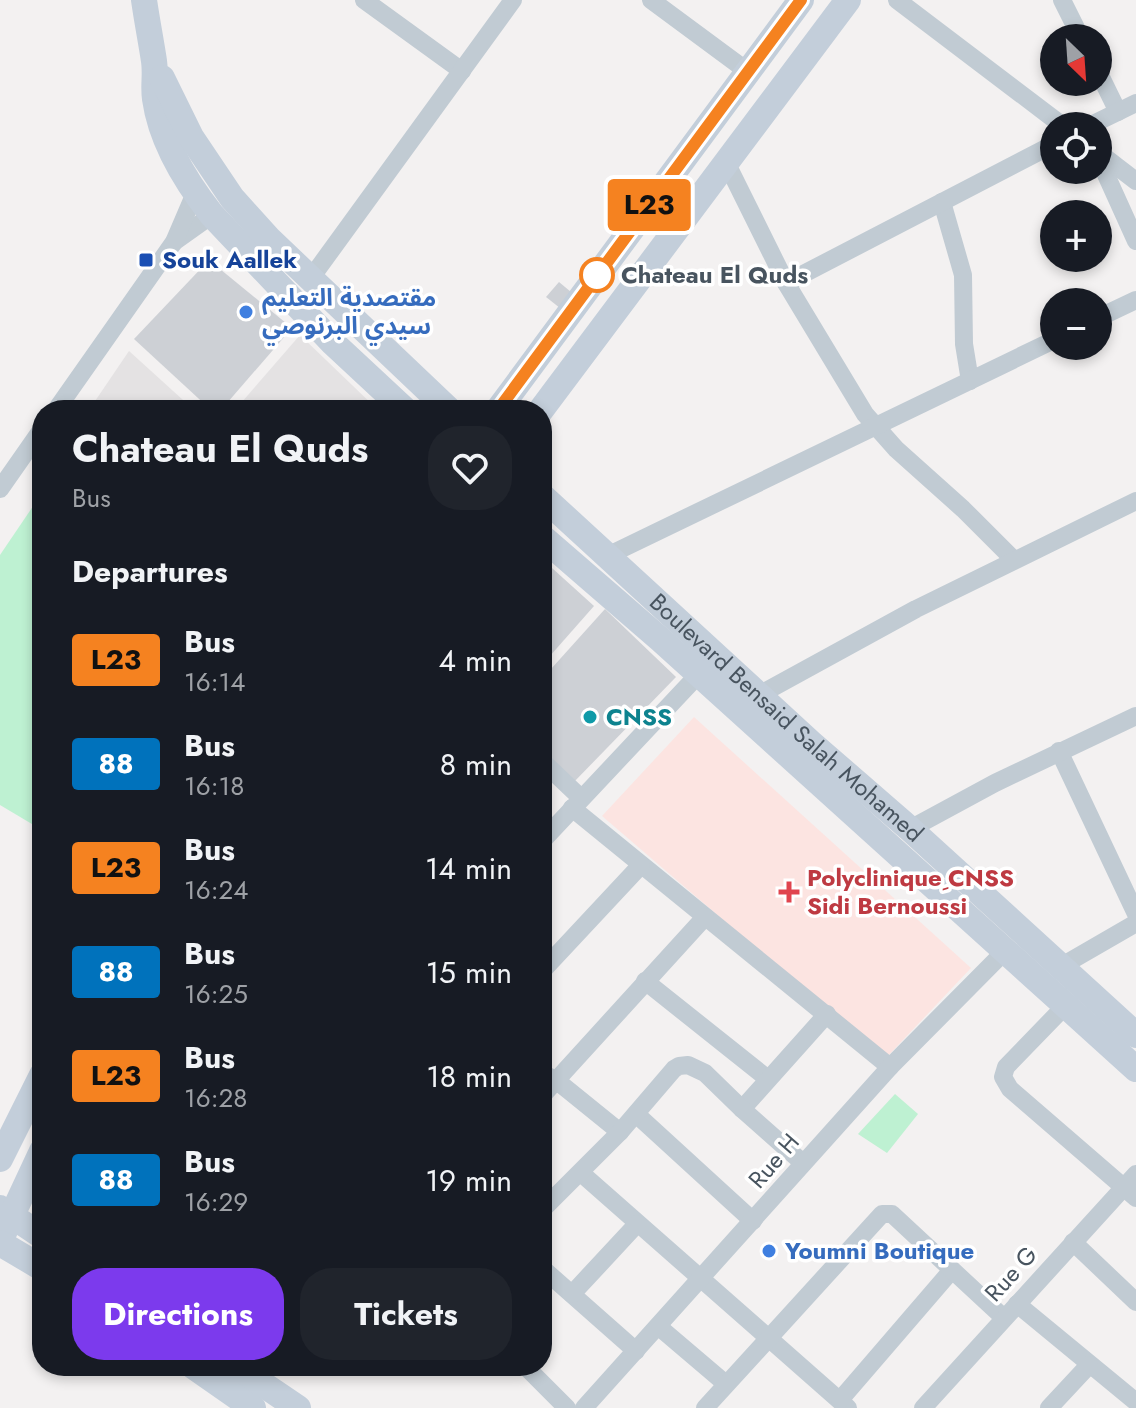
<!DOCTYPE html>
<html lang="en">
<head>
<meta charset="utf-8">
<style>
  :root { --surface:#171b24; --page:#20242c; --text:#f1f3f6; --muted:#9ea1a6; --accent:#7c3aed }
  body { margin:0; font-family:Jost,"Noto Sans Arabic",sans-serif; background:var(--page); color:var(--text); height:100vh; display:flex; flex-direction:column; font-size:30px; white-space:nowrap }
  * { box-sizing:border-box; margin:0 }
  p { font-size:26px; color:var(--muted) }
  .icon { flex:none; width:44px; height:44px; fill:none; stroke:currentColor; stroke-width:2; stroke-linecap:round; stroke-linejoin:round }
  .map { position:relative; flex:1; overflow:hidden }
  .sheet { position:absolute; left:32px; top:400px; width:520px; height:976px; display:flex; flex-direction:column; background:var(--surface); border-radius:32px; box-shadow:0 4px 12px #0003 }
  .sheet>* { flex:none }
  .badge { padding:0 16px; border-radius:6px; font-size:28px; line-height:52px }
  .needle { width:52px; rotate:155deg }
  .buttons { position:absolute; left:1040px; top:24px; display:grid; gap:16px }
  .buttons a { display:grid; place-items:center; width:72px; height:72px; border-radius:50%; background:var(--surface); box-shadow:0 4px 12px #0003; font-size:40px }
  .map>.badge { position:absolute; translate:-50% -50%; box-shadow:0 0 0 4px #fff }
  h2 { padding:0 40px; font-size:30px; line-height:72px }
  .round { display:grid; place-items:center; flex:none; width:84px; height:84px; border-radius:32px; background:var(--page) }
  .head { display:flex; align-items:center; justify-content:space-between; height:136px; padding:0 40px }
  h1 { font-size:38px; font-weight:700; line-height:60px }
  .action { display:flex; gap:16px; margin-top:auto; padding:16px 40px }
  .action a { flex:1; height:92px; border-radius:32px; background:var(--accent); color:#fff; font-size:32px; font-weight:700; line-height:92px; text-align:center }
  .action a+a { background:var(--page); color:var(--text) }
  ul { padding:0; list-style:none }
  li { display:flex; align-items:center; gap:24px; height:104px; padding:0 40px }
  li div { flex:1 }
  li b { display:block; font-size:30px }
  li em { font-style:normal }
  li .badge { min-width:88px; font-weight:700; text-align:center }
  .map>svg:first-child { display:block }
  .education { fill:#e4e2e3 }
  .medical { fill:#fce4e1 }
  .green { fill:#bef1d2 }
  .building { fill:#cdd0d5 }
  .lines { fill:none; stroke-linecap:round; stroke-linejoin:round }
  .street { stroke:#c1cbd3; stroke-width:18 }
  .secondary { stroke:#c3ceda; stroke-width:26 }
  .line-casing { stroke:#fff; stroke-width:18 }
  .line { stroke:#f58220; stroke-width:12 }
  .transit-dot { fill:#1a4fb4; stroke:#fff; stroke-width:3 }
  .stop-dot { fill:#fff; stroke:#f58220; stroke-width:4 }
  .shop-dot { fill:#3f7fe0; stroke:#fff; stroke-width:3 }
  .culture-dot { fill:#0f9aa8; stroke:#fff; stroke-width:3 }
  .health-dot { fill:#e0444e; stroke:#fff; stroke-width:3 }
  .labels { text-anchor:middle; stroke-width:7; stroke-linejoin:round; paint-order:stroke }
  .transit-label { font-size:24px; font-weight:bold; fill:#164399; stroke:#fff; text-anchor:start }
  .stop-label { font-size:24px; font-weight:bold; fill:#48545f; stroke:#fff; text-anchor:start }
  .shop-label { font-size:24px; font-weight:bold; fill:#366cbe; stroke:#fff; text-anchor:start }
  .culture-label { font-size:24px; font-weight:bold; fill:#0d838f; stroke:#fff; text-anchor:start }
  .street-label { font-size:24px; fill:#48545f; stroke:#fff }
  .health-label { font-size:24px; font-weight:bold; fill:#be3a42; stroke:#fff; text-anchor:start }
</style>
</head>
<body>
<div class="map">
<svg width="1136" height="1408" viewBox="0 0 1136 1408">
  <rect width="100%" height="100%" fill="#f3f1f1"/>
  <g class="education">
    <path d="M300,335l78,75h-143z"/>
    <path d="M129,351l65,59h-105z"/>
  </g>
  <path class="medical" d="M694,717l277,251 -86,91 -283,-243z"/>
  <g class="green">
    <path d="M42,493v337l-42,-25v-250z"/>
    <path d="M895,1094l23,20 -31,39 -29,-19z"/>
  </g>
  <g class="building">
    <path d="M209,260l83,68 -71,82h-10l-77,-71z"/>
    <path d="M559,282l18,15 -12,15 -19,-15z"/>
    <path d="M542,559l52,47 -52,59z"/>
    <path d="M605,609l71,68 -104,107 -30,-29v-76z"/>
  </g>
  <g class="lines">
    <g class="street">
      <path d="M364,0l98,71"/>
      <path d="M651,0l96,71"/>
      <path d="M897,0l166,126"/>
      <path d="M1062,0l19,38"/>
      <path d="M1098,71l20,41"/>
      <path d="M1089,126l47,-23"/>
      <path d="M1098,152l38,29"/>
      <path d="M1098,157l38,84"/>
      <path d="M726,162l60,121 79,131 31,35 67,60 51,51"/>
      <path d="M942,202l21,73 1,69 6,37"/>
      <path d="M174,242l38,-27"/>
      <path d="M311,278l202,-278"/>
      <path d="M786,283l268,-139"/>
      <path d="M1098,318l38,-18"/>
      <path d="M56,410l118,-168 21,-49"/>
      <path d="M0,489l42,-60"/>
      <path d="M607,556l447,-216"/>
      <path d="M759,695l157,-86 220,-108"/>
      <path d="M1059,751l77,163"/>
      <path d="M542,761l39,37"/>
      <path d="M572,808l318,259"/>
      <path d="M910,829l85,-46 141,-67"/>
      <path d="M542,841l156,-166"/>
      <path d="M1060,967l76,-44"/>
      <path d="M542,971l99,-106"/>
      <path d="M645,981l123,98"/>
      <path d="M1066,1005l-60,62 -3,10 7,12 126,109"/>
      <path d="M542,1073l15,8 63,51"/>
      <path d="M542,1096l163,-179"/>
      <path d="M742,1109l85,-95"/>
      <path d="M636,1114l117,107"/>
      <path d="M581,1173l267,235"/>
      <path d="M542,1210l78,-78 54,-63 5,-3 9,-1 17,8 37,36 61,54"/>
      <path d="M1073,1242l63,60"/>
      <path d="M542,1268l94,83"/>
      <path d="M572,1294l65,-70"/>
      <path d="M1017,1304l119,98"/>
      <path d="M659,1327l67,57"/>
      <path d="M525,1366l42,42"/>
      <path d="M840,1400l112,-130"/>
      <path d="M584,1408l306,-341 115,-116"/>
      <path d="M705,1408l177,-194h10l112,104"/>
      <path d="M923,1408l213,-234"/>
      <path d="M1049,1408l40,-43"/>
    </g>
    <g class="secondary">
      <path d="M144,0c3,21 7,41 10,61 2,13 -1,26 1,38 6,43 31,83 57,116l121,128 72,67"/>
      <path d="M162,78l29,59 41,61 37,41 180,171"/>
      <path d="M498,410l303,-410"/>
      <path d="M541,410l307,-410"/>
      <path id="s1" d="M542,496l270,248 98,85 226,206"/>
      <path d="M542,537l119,103 475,429"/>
      <path d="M0,1159l42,-84"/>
      <path d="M0,1208l42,28"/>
      <path d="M0,1241l42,-90"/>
      <path d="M0,1243l42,25"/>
      <path d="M193,1366l60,42"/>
      <path d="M236,1366l62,42"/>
    </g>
  </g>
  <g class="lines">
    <g class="line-casing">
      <path id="line" d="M498,410l303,-410"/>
    </g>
    <use href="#line" class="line"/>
  </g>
  <rect class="transit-dot" x="138" y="252" width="16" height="16" rx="4"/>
  <circle class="stop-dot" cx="597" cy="275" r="16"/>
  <g class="shop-dot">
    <circle cx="246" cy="312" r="8"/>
    <circle cx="769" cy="1251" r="8"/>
  </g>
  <circle class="culture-dot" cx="590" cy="717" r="8"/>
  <path class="health-dot" d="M785 880h8v8h8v8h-8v8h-8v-8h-8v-8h8z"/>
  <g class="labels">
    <g class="transit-label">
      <text x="162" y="268">Souk Aallek</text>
    </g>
    <g class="stop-label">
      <text x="621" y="283">Chateau El Quds</text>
    </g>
    <g class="shop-label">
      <text x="262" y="306">مقتصدية التعليم<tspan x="262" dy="28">سيدي البرنوصي</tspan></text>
      <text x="785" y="1259">Youmni Boutique</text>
    </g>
    <g class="culture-label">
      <text x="606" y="725">CNSS</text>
    </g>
    <g class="street-label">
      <text dy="8" stroke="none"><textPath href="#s1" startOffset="330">Boulevard Bensaid Salah Mohamed</textPath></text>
      <text transform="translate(774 1161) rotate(-49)" y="8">Rue H</text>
      <text transform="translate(1011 1274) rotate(-48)" y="8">Rue G</text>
    </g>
    <g class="health-label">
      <text x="807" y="886">Polyclinique ِCNSS<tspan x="807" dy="28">Sidi Bernoussi</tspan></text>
    </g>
  </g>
</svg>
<div class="buttons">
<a><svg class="needle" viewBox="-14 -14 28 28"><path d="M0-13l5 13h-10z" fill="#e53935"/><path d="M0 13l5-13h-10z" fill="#9ea1a6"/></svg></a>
<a><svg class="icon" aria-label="locate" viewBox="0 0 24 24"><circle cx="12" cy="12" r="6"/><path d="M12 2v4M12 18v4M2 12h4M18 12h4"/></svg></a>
<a>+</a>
<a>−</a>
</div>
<b class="badge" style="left:649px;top:205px;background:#f58220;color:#111">L23</b>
<section class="sheet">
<div class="head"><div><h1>Chateau El Quds</h1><p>Bus</p></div><a class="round"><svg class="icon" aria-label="heart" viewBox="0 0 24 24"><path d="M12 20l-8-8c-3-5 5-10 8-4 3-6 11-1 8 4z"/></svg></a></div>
<h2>Departures</h2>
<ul>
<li><span class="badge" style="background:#f58220;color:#111">L23</span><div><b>Bus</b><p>16:14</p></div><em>4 min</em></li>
<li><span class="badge" style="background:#0072bc;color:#fff">88</span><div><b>Bus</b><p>16:18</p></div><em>8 min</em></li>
<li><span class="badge" style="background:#f58220;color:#111">L23</span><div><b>Bus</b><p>16:24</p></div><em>14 min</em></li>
<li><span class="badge" style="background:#0072bc;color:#fff">88</span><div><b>Bus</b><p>16:25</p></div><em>15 min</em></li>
<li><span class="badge" style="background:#f58220;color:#111">L23</span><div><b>Bus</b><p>16:28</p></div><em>18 min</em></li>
<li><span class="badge" style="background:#0072bc;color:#fff">88</span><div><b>Bus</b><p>16:29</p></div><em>19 min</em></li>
</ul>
<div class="action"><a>Directions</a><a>Tickets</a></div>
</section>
</div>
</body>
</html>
